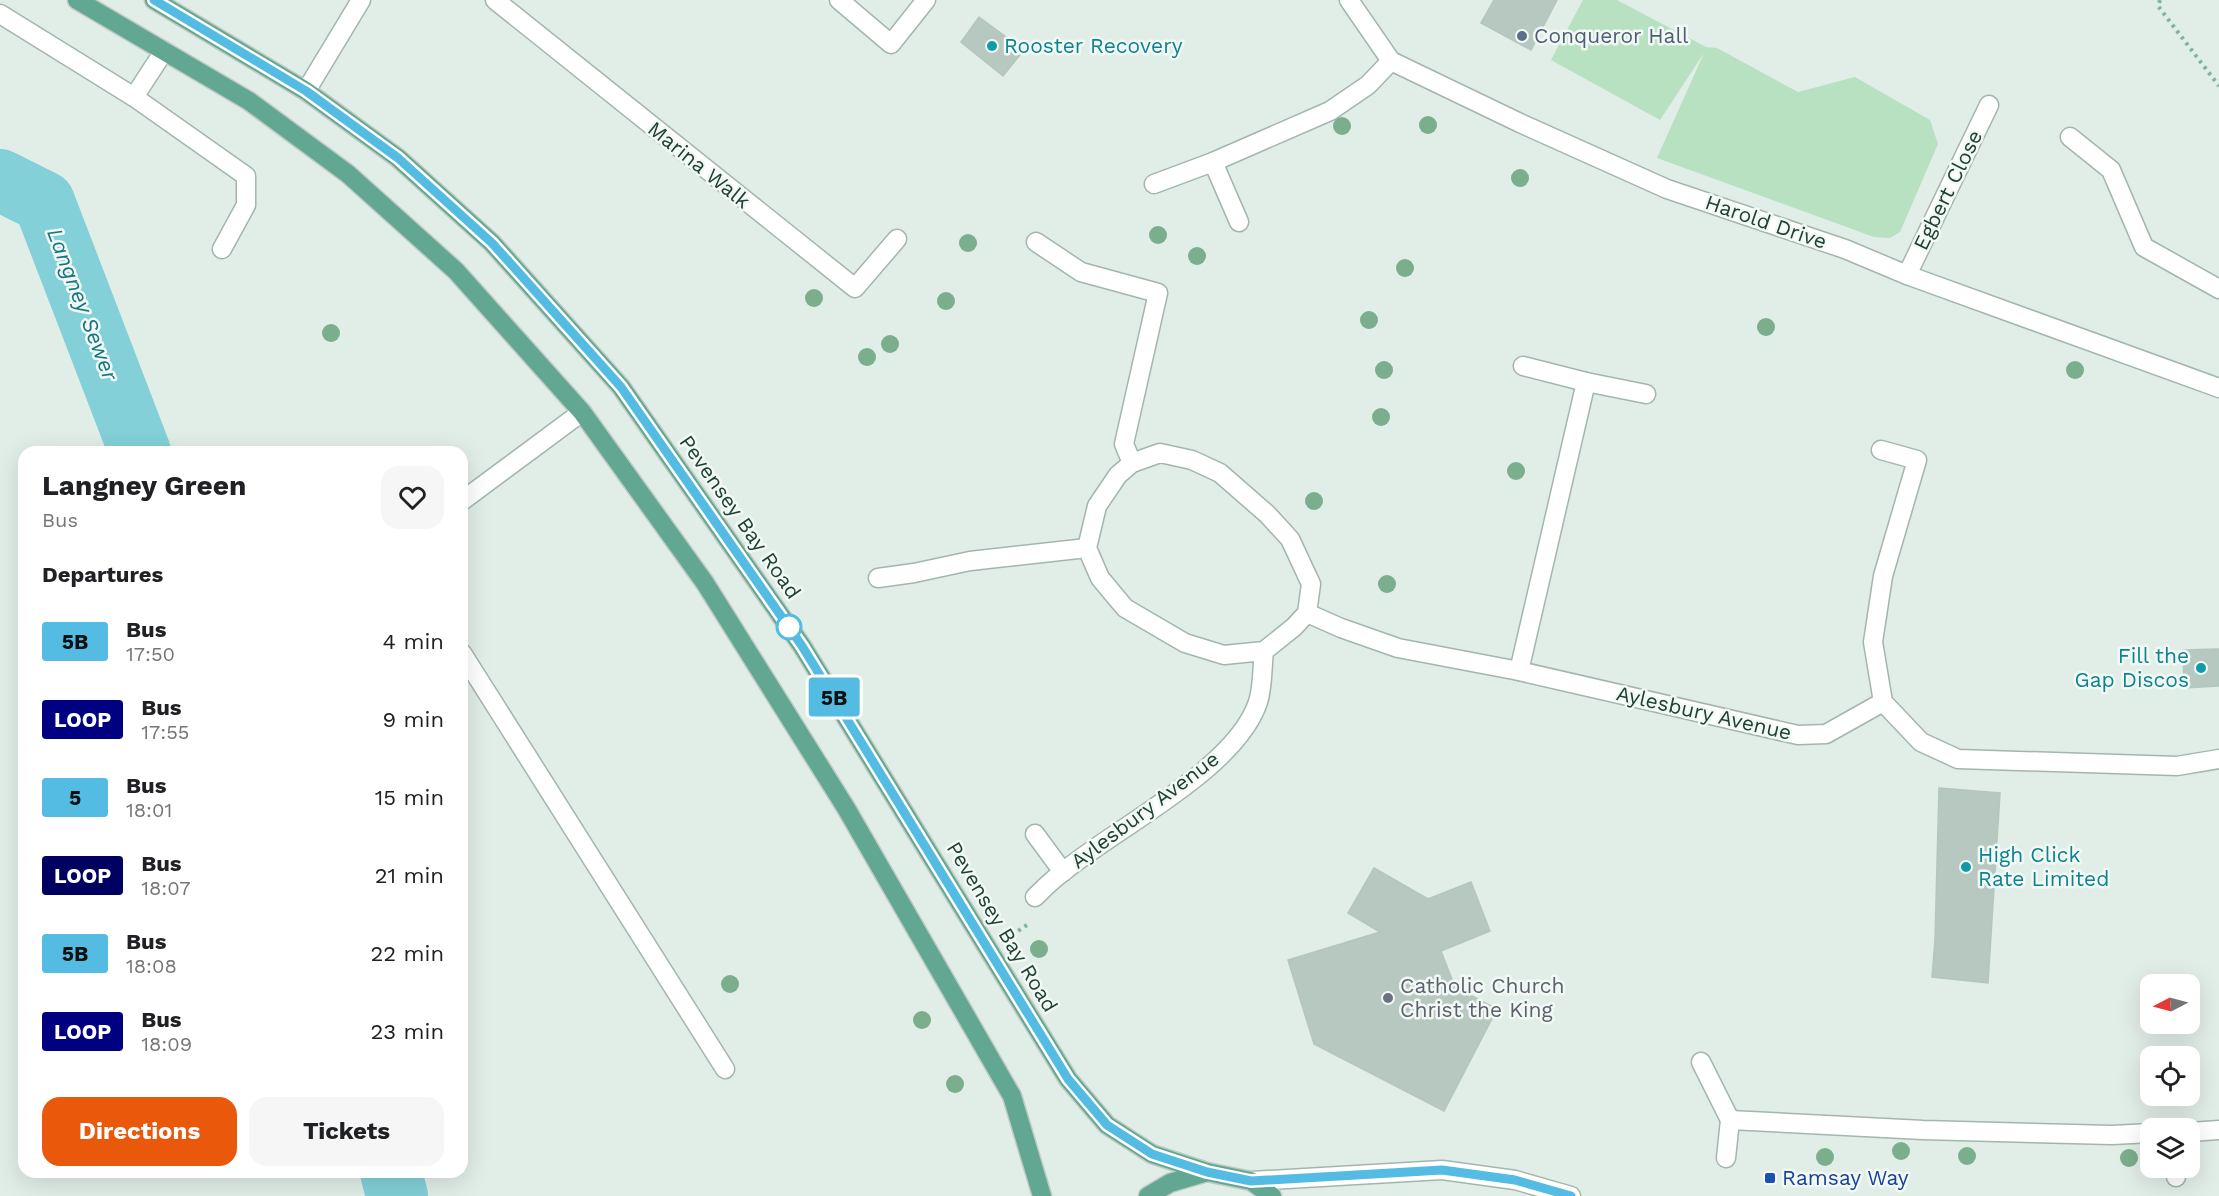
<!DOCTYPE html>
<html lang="en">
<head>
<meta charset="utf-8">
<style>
  :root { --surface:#fff; --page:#f6f6f6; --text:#202124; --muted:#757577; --accent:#ea580c }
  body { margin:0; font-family:"Work Sans",sans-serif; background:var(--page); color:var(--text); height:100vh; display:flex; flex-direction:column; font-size:22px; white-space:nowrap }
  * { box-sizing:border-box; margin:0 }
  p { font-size:20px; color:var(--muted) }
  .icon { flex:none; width:33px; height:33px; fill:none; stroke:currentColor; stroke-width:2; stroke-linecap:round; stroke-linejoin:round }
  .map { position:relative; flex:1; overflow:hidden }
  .drawer { position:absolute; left:18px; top:446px; width:450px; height:732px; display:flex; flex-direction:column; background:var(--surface); border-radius:18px; box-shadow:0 6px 24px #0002 }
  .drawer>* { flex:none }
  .badge { padding:0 12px; border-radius:4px; font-size:21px; line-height:39px }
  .needle { width:39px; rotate:264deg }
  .tools { position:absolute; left:2140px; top:974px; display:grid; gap:12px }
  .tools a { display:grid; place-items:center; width:60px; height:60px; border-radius:12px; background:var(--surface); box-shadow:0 6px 24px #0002; font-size:30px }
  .map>.badge { position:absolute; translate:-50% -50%; box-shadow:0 0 0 3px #fff }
  h2 { padding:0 24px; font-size:22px; line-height:54px }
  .round { display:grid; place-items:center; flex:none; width:63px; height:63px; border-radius:18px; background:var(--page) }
  .overview { display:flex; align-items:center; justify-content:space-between; height:102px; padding:0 24px }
  h1 { font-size:28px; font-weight:700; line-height:45px }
  .button { display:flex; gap:12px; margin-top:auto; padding:12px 24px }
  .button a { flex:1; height:69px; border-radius:18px; background:var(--accent); color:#fff; font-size:24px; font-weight:700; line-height:69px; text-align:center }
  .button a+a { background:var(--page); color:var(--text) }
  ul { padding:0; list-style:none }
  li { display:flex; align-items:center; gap:18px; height:78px; padding:0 24px }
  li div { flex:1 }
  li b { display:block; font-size:22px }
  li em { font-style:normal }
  li .badge { min-width:66px; font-weight:700; text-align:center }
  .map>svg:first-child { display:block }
  .green { fill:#b7e1c0 }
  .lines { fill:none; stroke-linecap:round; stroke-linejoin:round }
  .river { stroke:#83d0d8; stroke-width:62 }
  .building { fill:#b6c8c0; stroke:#b3c7be; stroke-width:1.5 }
  .minor-casing { stroke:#a3b6ae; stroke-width:21 }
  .major-casing { stroke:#c0cac6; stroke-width:21 }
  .path { stroke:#7eb4a0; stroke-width:4; stroke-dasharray:3 4.5; stroke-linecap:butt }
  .minor { stroke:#fff; stroke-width:18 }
  .major { stroke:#61a791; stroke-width:18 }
  .tree { fill:#7aae8c }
  .line-casing { stroke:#fff; stroke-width:14 }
  .line { stroke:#54bbe2; stroke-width:9 }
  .service-dot { fill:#5c6f8a; stroke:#f2f9f5; stroke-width:2 }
  .culture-dot { fill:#0f9aa8; stroke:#f2f9f5; stroke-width:2 }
  .stop-dot { fill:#fff; stroke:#54bbe2; stroke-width:3 }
  .worship-dot { fill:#6b7280; stroke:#f2f9f5; stroke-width:2 }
  .transit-dot { fill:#1a4fb4; stroke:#f2f9f5; stroke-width:2 }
  .labels { text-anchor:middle; stroke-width:5; stroke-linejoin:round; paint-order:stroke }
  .service-label { font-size:21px; fill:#4e5e75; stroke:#f2f9f5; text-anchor:start }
  .culture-label { font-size:21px; fill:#0d838f; stroke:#f2f9f5; text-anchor:start }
  .street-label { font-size:21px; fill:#1f4035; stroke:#f2f9f5 }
  .worship-label { font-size:21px; fill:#5b616d; stroke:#f2f9f5; text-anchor:start }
  .transit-label { font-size:21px; fill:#164399; stroke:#f2f9f5; text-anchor:start }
  .water-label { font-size:22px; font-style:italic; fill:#137682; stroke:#f2f9f5 }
</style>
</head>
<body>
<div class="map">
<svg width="2219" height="1196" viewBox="0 0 2219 1196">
  <rect width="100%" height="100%" fill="#e1ede7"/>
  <path class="green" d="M1583,0h34l89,47 11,1 81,44 57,-15 75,43 8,24 -38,88 -10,6 -16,-1 -217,-79 47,-105 -44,67 -109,-60z"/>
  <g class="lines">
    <g class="river">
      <path d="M0,180l44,22 96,250"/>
      <path d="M391,1172l6,24"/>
    </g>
  </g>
  <g class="building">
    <path d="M1494,0h63l-26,50 -50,-27z"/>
    <path d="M979,17l45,33 -21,26 -42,-34z"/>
    <path d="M2219,649v37l-35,2 -1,-38z"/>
    <path d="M1939,788l61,5 -12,190 -56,-6 3,-37z"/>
    <path d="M1374,868l54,31 43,-17 19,49 -49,20 14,36 42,22 -53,102 -130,-67 -26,-84 92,-28 -32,-19z"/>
  </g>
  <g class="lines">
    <g class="minor-casing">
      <g id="minor">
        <path d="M495,0l360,288 42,-49"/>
        <path d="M839,0l52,44 35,-44"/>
        <path d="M1349,0l42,61 129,62 147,66 178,60 62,26 312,113"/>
        <path d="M0,14l134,83 112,79v29l-24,44"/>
        <path d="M306,91l55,-91"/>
        <path d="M134,97l30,-46"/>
        <path d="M2070,137l41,33 33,77 75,42"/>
        <path d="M1213,162l26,60"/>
        <path d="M1154,184l59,-22 117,-51 38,-26 23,-24"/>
        <path d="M1036,242l45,30 77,21 -34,151 8,19"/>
        <path d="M1907,275l82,-170"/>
        <path d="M1523,366l63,16 60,12"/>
        <path d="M1881,450l36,10 -34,116 -10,66 10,60 38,40 37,17 219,7 42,-7"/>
        <path d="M462,501l120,-89"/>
        <path d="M878,578l36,-5 56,-12 117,-13"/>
        <path d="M1307,613l34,15 57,20 121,23 279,64 28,-1 57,-32"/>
        <path d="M462,653l263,416"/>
        <path d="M1519,671l67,-289"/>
        <path d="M1035,834l28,38"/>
        <path d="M1035,897c9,-9 18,-18 28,-25 54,-45 173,-103 195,-170 5,-15 4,-35 6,-51l30,-24 13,-14 4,-29 -21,-45 -23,-25 -47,-41 -28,-13 -32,-7 -28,10 -14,12 -21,31 -10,42 13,30 25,30 60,35 39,12 40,-4"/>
        <path d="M1701,1062l29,58 -4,38"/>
        <path d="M1730,1120l193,10 189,5 39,-2"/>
        <path d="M2190,1132l29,-2"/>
        <path d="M2176,1167v10"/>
        <path d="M1251,1181l191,-11 73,10 56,16"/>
      </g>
    </g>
    <g class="major-casing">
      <g id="major">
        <path d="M77,0l172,101 99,73 108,97 126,141 123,171 141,225 166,288 30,100"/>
        <path d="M154,0l152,91 92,67 94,85 129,144 181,259 266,433 39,46 45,29 55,18"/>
        <path d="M1148,1196l22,-13 37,-11 44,9 21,15"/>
      </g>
    </g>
    <g class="path">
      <path d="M2160,0l-2,6 61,80"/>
      <path d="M1012,935l18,-12"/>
    </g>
    <use href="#minor" class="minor"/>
    <use href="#major" class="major"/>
  </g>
  <g class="tree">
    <circle cx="1428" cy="125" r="9"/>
    <circle cx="1342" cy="126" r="9"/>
    <circle cx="1520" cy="178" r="9"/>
    <circle cx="1158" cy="235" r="9"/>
    <circle cx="968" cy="243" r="9"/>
    <circle cx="1197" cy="256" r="9"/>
    <circle cx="1405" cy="268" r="9"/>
    <circle cx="814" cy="298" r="9"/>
    <circle cx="946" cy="301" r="9"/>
    <circle cx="1369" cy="320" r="9"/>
    <circle cx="1766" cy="327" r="9"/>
    <circle cx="331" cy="333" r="9"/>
    <circle cx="890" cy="344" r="9"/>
    <circle cx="867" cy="357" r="9"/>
    <circle cx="1384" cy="370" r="9"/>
    <circle cx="2075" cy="370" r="9"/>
    <circle cx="1381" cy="417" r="9"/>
    <circle cx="1516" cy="471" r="9"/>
    <circle cx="1314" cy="501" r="9"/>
    <circle cx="1387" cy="584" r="9"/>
    <circle cx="1039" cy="949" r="9"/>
    <circle cx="730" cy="984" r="9"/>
    <circle cx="922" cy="1020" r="9"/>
    <circle cx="955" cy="1084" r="9"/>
    <circle cx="1901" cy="1151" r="9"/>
    <circle cx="1967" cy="1156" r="9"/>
    <circle cx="1825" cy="1157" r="9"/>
    <circle cx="2129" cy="1158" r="9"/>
  </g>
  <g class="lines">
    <g class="line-casing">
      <path id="line" d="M154,0l152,91 92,67 94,85 129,144 181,259 266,433 39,46 45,29 55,18 44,9 191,-11 73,10 56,16"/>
    </g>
    <use href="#line" class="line"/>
  </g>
  <circle class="service-dot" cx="1522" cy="36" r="6"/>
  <g class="culture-dot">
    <circle cx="992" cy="46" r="6"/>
    <circle cx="2201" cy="668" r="6"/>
    <circle cx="1966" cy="867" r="6"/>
  </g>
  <circle class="stop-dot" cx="789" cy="627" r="12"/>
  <circle class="worship-dot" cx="1388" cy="998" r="6"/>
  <rect class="transit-dot" x="1764" y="1172" width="12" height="12" rx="3"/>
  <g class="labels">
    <g class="service-label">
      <text x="1534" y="43">Conqueror Hall</text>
    </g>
    <g class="culture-label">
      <text x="1004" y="53">Rooster Recovery</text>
      <text x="2189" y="663" text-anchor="end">Fill the<tspan x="2189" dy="24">Gap Discos</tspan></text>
      <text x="1978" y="862">High Click<tspan x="1978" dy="24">Rate Limited</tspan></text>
    </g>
    <g class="street-label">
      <text transform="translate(699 165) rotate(39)" y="7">Marina Walk</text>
      <text transform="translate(1948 190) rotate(-64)" y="7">Egbert Close</text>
      <text transform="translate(1766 222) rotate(19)" y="7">Harold Drive</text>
      <text transform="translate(740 517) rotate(55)" y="7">Pevensey Bay Road</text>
      <text transform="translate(1704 713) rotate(13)" y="7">Aylesbury Avenue</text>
      <text transform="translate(1145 810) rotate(-37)" y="7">Aylesbury Avenue</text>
      <text transform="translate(1002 927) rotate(59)" y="7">Pevensey Bay Road</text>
    </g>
    <g class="worship-label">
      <text x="1400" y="993">Catholic Church<tspan x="1400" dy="24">Christ the King</tspan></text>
    </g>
    <g class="transit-label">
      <text x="1782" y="1185">Ramsay Way</text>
    </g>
    <g class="water-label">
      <text transform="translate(83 304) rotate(69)" y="8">Langney Sewer</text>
    </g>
  </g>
</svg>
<div class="tools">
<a><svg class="needle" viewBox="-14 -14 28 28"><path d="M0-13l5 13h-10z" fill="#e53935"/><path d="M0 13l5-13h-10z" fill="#757577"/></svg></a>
<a><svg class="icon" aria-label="locate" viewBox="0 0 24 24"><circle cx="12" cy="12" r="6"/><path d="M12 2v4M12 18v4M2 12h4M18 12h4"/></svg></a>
<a><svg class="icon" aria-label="layers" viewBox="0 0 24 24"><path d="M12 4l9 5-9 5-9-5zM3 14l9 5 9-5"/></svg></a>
</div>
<b class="badge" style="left:834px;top:697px;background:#54bbe2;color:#111">5B</b>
<section class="drawer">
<div class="overview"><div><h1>Langney Green</h1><p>Bus</p></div><a class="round"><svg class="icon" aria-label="heart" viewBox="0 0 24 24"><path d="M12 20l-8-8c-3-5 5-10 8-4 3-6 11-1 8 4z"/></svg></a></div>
<h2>Departures</h2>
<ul>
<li><span class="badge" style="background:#54bbe2;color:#111">5B</span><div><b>Bus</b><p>17:50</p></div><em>4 min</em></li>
<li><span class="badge" style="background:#000080;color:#fff">LOOP</span><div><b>Bus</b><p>17:55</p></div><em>9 min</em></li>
<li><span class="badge" style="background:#54bbe2;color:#111">5</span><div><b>Bus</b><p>18:01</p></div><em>15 min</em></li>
<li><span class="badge" style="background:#000060;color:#fff">LOOP</span><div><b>Bus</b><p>18:07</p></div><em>21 min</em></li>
<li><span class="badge" style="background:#54bbe2;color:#111">5B</span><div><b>Bus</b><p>18:08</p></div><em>22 min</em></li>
<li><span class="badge" style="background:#000080;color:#fff">LOOP</span><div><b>Bus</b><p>18:09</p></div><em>23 min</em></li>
</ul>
<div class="button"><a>Directions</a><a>Tickets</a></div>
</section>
</div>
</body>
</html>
